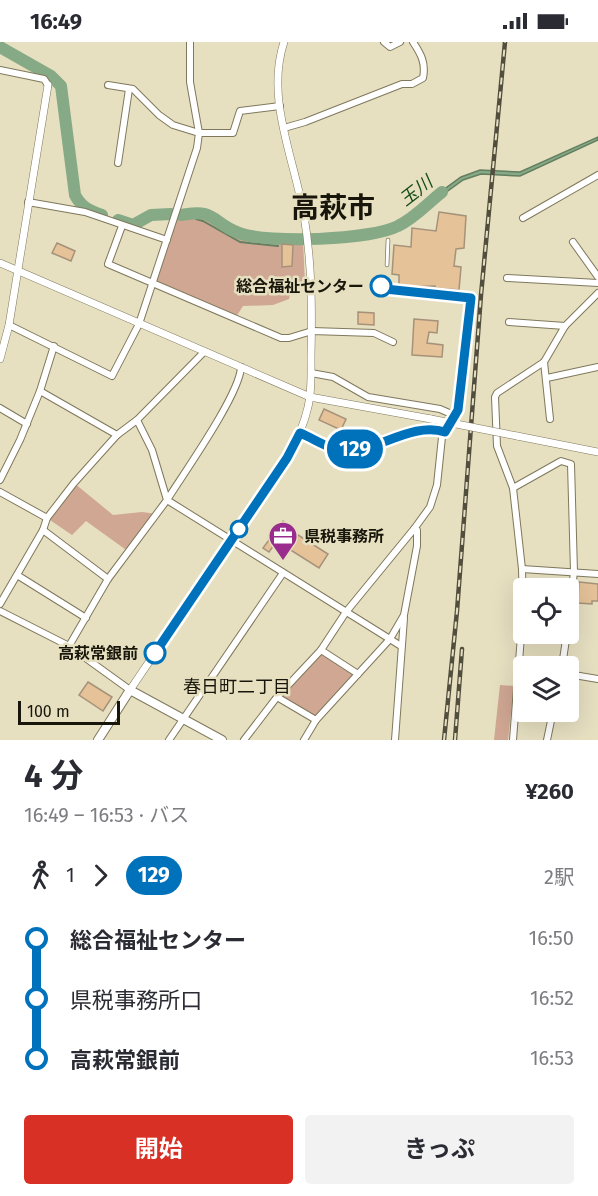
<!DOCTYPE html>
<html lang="ja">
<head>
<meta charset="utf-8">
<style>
  :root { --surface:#fff; --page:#f2f2f3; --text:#2b2b33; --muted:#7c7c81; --accent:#d93025 }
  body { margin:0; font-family:"Fira Sans","Noto Sans JP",sans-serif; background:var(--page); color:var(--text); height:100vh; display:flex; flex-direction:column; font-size:22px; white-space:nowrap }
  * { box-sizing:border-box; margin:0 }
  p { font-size:20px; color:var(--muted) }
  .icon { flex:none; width:33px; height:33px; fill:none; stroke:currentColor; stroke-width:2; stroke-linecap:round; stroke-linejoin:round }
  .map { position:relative; height:698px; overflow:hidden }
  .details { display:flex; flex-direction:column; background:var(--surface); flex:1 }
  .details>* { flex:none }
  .badge { padding:0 12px; border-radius:20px; font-size:21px; line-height:39px }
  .fabs { position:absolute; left:513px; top:536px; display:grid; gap:12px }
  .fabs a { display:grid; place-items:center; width:66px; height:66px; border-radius:6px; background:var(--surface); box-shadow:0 6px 24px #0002; font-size:30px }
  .scale { position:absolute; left:18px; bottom:15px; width:102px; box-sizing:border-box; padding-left:6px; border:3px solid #18160b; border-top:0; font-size:16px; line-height:21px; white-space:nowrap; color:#18160b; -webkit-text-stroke:4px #e6dfc0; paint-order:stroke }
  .map>.badge { position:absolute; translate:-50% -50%; box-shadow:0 0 0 3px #fff }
  .legs { display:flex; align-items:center; gap:9px; height:66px; padding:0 24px; font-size:20px }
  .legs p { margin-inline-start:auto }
  .overview { display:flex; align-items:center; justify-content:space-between; height:102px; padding:0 24px }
  h1 { font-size:33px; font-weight:700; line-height:45px }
  .primary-button { display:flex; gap:12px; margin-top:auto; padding:12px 24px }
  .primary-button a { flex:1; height:69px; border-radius:6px; background:var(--accent); color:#fff; font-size:24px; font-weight:700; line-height:69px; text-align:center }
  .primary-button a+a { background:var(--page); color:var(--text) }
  ul { padding:0 24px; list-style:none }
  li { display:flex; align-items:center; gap:21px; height:60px; font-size:22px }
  li i { display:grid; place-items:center; width:9px; height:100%; margin:0 8px; background:currentColor }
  li i::after { content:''; width:15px; height:15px; margin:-8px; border:4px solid; border-radius:50%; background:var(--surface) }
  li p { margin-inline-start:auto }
  li:first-child i { background:linear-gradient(#0000 50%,currentColor 0) }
  li:last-child i { background:linear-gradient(currentColor 50%,#0000 0) }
  .status { display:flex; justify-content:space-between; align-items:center; height:42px; padding:0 30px; background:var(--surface); direction:ltr }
  .status svg { height:16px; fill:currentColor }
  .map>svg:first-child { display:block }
  .green { fill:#cfa793 }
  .water { fill:#85aa85; stroke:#647e60; stroke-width:1.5 }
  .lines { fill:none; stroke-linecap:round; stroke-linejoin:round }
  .stream { stroke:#647e60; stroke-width:2 }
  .river { stroke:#85aa85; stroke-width:12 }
  .building { fill:#e5c298; stroke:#a6927a; stroke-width:1.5 }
  .service-casing { stroke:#7f785c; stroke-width:4.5 }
  .minor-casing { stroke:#7f785c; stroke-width:8 }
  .tertiary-casing { stroke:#7f785c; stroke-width:8 }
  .secondary-casing { stroke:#7f785c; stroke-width:10 }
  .service { stroke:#fff; stroke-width:3 }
  .minor { stroke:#fff; stroke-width:6 }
  .tertiary { stroke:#fff; stroke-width:7 }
  .secondary { stroke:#fff; stroke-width:8 }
  .rail-casing { stroke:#524e3e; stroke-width:4.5 }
  .rail { stroke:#e6dfc0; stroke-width:2; stroke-dasharray:7; stroke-linecap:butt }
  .tertiary-bridge-casing { stroke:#7f785c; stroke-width:8; stroke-linecap:butt }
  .tertiary-bridge { stroke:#fff; stroke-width:7 }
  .line-1-casing { stroke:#fff; stroke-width:14 }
  .line-1 { stroke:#0072bc; stroke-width:9 }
  .stop-1-dot { fill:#fff; stroke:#0072bc; stroke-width:3 }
  .labels { text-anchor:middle; stroke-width:5; stroke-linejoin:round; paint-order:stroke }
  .stop-label { font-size:16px; font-weight:bold; fill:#18160b; stroke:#e6dfc0; text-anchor:end }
  .poi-label { font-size:16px; font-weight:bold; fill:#18160b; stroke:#e6dfc0; text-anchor:start }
  .water-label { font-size:18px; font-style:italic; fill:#174e1c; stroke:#e6dfc0 }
  .neighbourhood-label { font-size:18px; fill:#18160b; stroke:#e6dfc0 }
  .town-label { font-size:28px; font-weight:bold; fill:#18160b; stroke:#e6dfc0 }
</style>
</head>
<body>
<div class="status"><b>16:49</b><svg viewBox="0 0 49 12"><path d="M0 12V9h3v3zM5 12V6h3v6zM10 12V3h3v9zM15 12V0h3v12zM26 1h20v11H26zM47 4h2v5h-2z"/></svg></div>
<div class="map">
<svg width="598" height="698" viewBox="0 0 598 698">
  <rect width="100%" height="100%" fill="#e6dfc0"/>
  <g class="green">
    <path d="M201,170l44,22 58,6 2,45 -13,-1 -3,15 -16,6 -30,1 -7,11 -82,-35 20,-62 13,-6z"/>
    <path d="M74,441l39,32 29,-3 15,2 -28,38 -43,-31 -14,14 -25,-17z"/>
    <path d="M321,608l37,24 -42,46 -39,-23z"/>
    <path d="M500,643l14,1 -6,54h-14z"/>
  </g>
  <path class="water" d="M598,95v3l-78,36 -39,-2 -18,6 -33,24 -2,-3 33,-24 19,-7 40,2z"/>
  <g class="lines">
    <path class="stream" d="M196,177l7,2 37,21 38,4"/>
    <g class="river">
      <path d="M0,5l51,29 10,10 14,109c6,12 15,16 27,20"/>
      <path d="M181,173c36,-7 30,8 58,18 30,11 131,7 159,-7 17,-8 30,-23 44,-34"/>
      <path d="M118,178l15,5 18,-10 20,-1"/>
    </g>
  </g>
  <g class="building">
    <path d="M439,170l27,4 -2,32 -8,1 -2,17 7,1 -2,23 -24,-2v-2l-30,1 -6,-2v-10l-7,-1 2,-29 17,2 1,-19 24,3z"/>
    <path d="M57,201l18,8 -4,10 -19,-8z"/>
    <path d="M282,202l11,1 -1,21 -10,1z"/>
    <path d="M358,270l16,1v12l-16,-1z"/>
    <path d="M414,277l24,2 -1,12 -8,-1 -2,11 16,2 -1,12 -30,-2z"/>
    <path d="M324,367l22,10 -5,11 -22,-10z"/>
    <path d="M283,479l12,9 -4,5 -7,-4 -15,21 -6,-4z"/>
    <path d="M298,493l30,19 -9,14 -30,-19z"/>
    <path d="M579,540l19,2v17h-6v3l-14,-1z"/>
    <path d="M88,640l24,15 -9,14 -24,-16z"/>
  </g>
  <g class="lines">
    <g class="service-casing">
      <g id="service">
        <path d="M387,223l1,-25"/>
        <path d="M381,244l4,3 85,9"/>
      </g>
    </g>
    <g class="minor-casing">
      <g id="minor">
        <path d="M384,0l6,5 10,-5"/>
        <path d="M0,28l44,9 4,6"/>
        <path d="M108,43l25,4 26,26 14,10 26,8h34l7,-22 40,-5"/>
        <path d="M284,86l21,-6 97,-38h10l11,-6c3,-15 -2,-24 -10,-36"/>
        <path d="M118,121l11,-74"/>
        <path d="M28,160l57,10 82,28"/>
        <path d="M523,176l75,-43"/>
        <path d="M122,184l-14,38 173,74h8l23,-7 62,2 19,9"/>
        <path d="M573,200l25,35"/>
        <path d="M507,236l91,5"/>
        <path d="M509,280l56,4"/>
        <path d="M9,283l103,51 27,-52 58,-176 2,-15 -9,-51v-40"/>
        <path d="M544,320l6,57"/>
        <path d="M241,325c-1,27 -57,106 -74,133l234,146"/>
        <path d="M311,331l22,4 35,20 72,12 16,7"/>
        <path d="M547,336l51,-11"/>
        <path d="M40,349l77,44"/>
        <path d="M0,366l27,16"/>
        <path d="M300,391c13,5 30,17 44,18 32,2 67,-30 101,-19"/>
        <path d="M0,438l20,-40 20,-49 14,-45"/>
        <path d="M513,446l48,-27 10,3 3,108 -6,49"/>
        <path d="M0,450l47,26"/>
        <path d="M43,488l65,49"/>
        <path d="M522,527l76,5"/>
        <path d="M17,533l69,43"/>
        <path d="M0,562l43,-74 4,-12 27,-35 43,-48 20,-15 67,-68"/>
        <path d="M0,569l69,35 61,44"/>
        <path d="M69,604l39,-67 59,-79 -15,-50 -15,-30"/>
        <path d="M321,608l37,24"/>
        <path d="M562,624l5,-33"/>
        <path d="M568,632l30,5"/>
        <path d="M277,655l39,23"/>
        <path d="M169,698l114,-167"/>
        <path d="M244,698l33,-43 44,-47 25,-38 68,-83 16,-22 7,-22 5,-48 16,-27 13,-112"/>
        <path d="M304,698l12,-20 74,-81 14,-24 13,-69v-16l-3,-1"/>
        <path d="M395,698l9,-122"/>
        <path d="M513,698l10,-130 -1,-41 -9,-81 -16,-42 -2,-49 2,-4 47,-31 21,-36 33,-33"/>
        <path d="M547,698l6,-29"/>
      </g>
    </g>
    <g class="tertiary-casing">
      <g id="tertiary">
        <path d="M0,221l310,134 121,22"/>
        <path d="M0,317l9,-34 39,-240"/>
        <path d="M517,394l81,16"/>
        <path d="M130,648l157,-232c9,-16 17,-33 21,-51 4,-16 3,-33 3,-50 1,-46 1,-95 -7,-141 -9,-56 -39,-117 -20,-174"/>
      </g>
    </g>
    <g class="secondary-casing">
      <path id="secondary" d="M98,698l32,-50 92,50"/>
    </g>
    <use href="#service" class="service"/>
    <use href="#minor" class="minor"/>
    <use href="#tertiary" class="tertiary"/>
    <use href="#secondary" class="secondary"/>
    <g class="rail-casing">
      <g id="rail">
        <path d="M444,698l13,-129 24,-316 24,-253"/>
        <path d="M455,698l7,-91"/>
      </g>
    </g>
    <use href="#rail" class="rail"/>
    <g class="tertiary-bridge-casing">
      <path id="tertiary-bridge" d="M431,377l86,17"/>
    </g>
    <use href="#tertiary-bridge" class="tertiary-bridge"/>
  </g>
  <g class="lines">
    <g class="line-1-casing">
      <path id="line-1" d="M155,611l132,-195 13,-25c13,5 30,17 44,18 31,2 68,-30 101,-19l13,-22 13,-112 -86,-9 -4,-3"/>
    </g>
    <use href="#line-1" class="line-1"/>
  </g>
  <defs>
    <g id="office-pin" transform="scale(1.5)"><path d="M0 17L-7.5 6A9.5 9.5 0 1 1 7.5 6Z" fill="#992c8c" stroke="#e6dfc0"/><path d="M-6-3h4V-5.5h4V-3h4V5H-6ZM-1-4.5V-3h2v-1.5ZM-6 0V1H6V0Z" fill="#fff"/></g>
  </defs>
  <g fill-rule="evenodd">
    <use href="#office-pin" x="283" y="494"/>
  </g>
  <g class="stop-1-dot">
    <circle cx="381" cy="244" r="10"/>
    <circle cx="239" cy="487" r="8"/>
    <circle cx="155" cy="611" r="10"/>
  </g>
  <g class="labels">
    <g class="stop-label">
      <text x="364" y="250">総合福祉センター</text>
      <text x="138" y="617">高萩常銀前</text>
    </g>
    <g class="poi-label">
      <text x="304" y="500">県税事務所</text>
    </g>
    <g class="water-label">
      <text transform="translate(416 149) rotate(-38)" y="6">玉川</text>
    </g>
    <g class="neighbourhood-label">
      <text x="237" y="651">春日町二丁目</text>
    </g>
    <g class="town-label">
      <text x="333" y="175">高萩市</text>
    </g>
  </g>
</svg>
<div class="fabs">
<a><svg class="icon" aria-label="locate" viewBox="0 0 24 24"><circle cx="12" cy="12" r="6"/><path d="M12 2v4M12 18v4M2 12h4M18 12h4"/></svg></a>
<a><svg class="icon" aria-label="layers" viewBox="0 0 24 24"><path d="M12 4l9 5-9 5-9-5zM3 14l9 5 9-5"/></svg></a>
</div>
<div class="scale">100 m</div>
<b class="badge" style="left:355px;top:407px;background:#0072bc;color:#fff">129</b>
</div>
<section class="details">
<div class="overview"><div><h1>4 分</h1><p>16:49 – 16:53 · バス</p></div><b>¥260</b></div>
<div class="legs"><svg class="icon" aria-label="walk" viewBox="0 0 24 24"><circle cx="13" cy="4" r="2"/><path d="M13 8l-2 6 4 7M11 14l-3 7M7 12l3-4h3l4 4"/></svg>1<svg class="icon" aria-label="forward" viewBox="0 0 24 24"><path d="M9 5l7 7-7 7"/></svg><b class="badge" style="background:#0072bc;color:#fff">129</b><p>2駅</p></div>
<ul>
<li><i style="color:#0072bc"></i><b>総合福祉センター</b><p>16:50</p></li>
<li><i style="color:#0072bc"></i><span>県税事務所口</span><p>16:52</p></li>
<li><i style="color:#0072bc"></i><b>高萩常銀前</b><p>16:53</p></li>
</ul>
<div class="primary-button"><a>開始</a><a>きっぷ</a></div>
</section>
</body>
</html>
